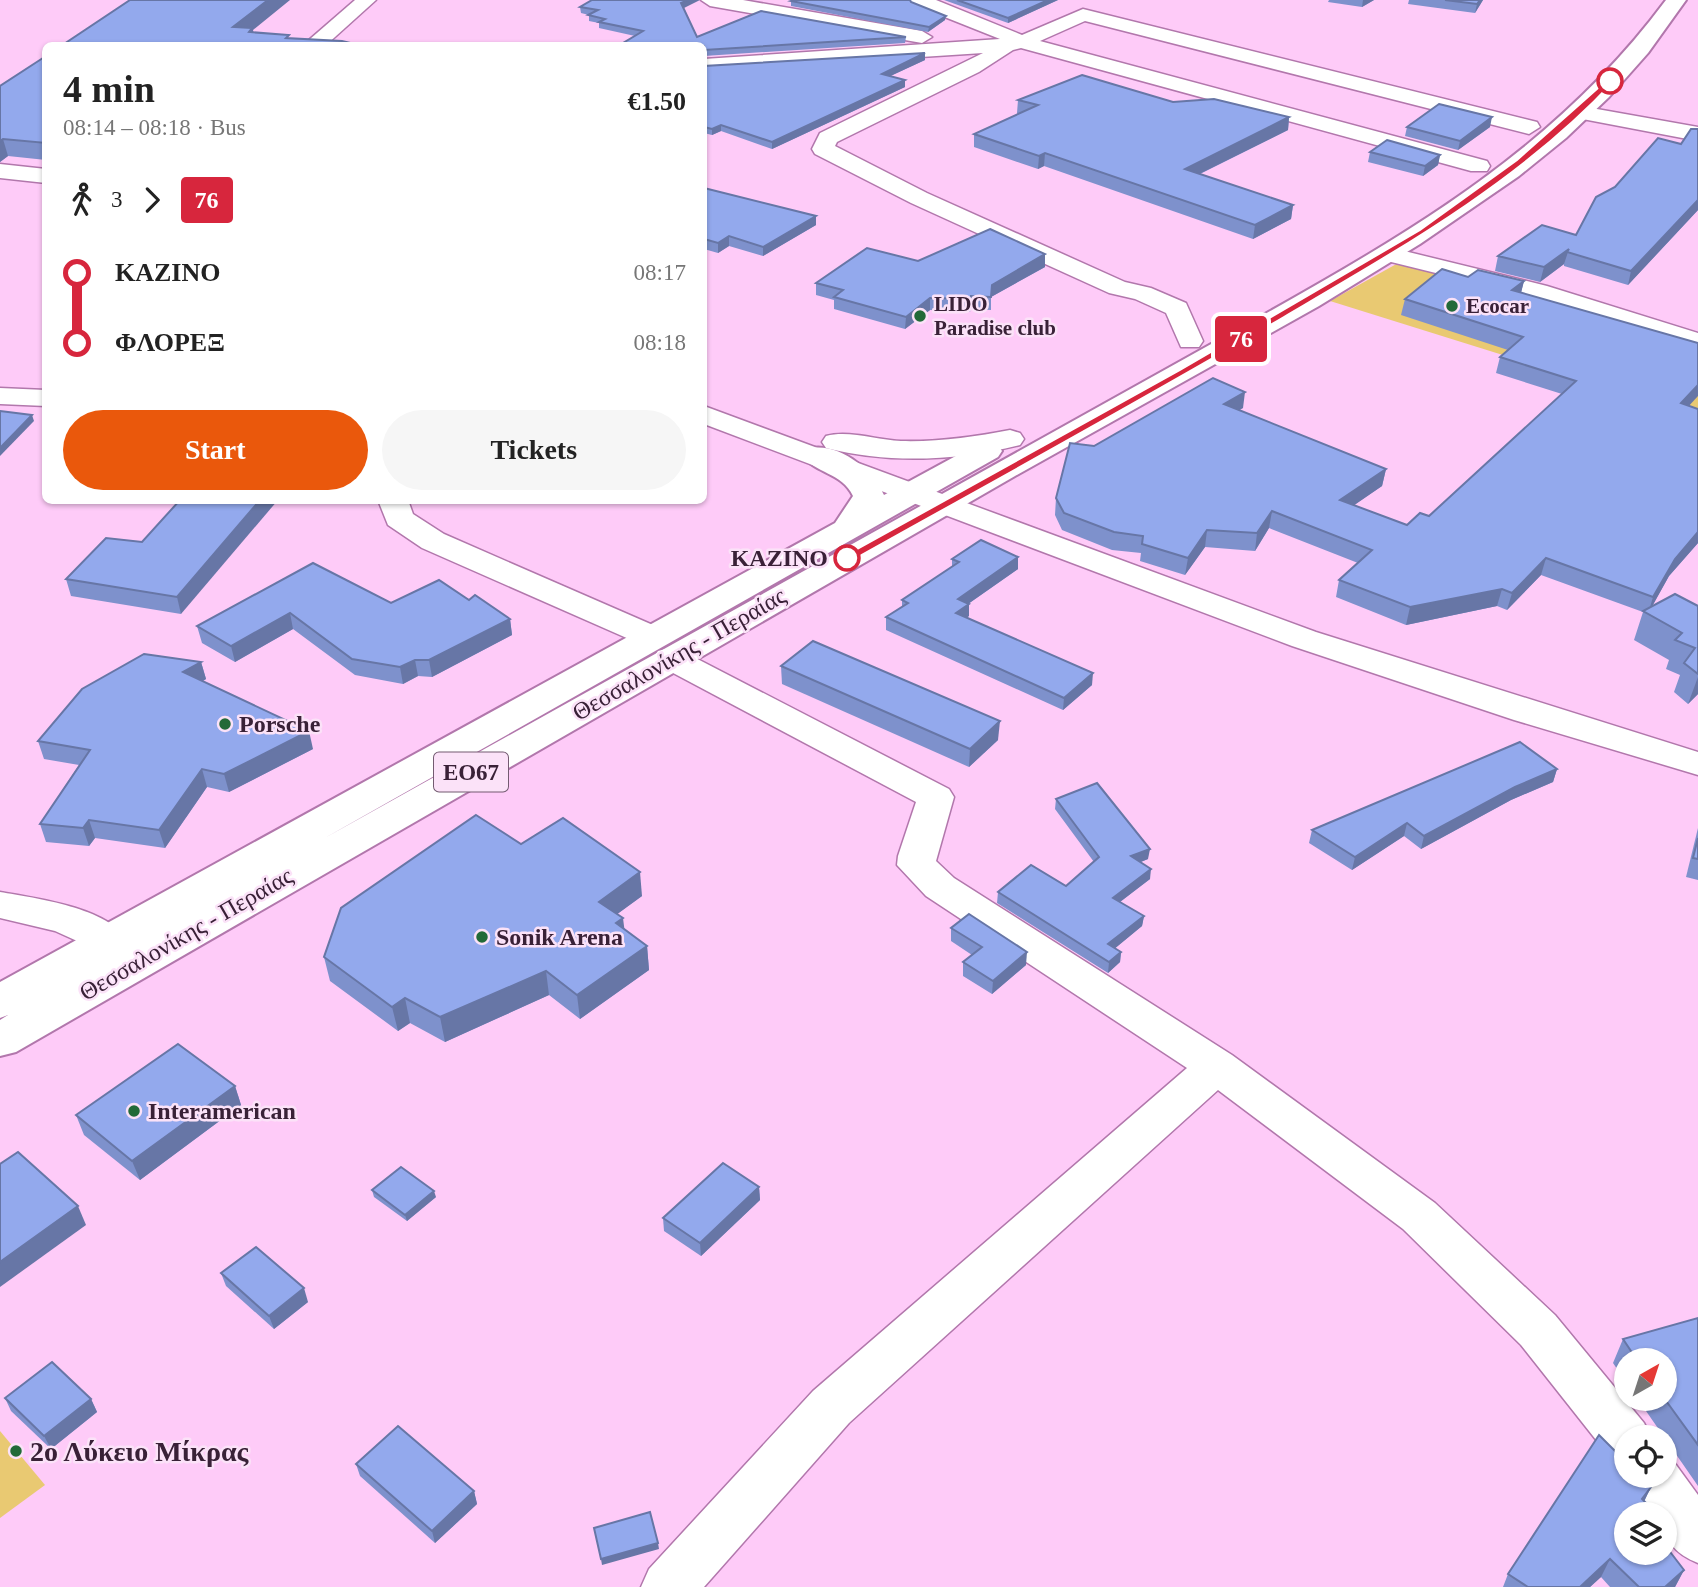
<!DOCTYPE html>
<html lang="en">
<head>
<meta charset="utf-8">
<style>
  :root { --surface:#fff; --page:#f6f6f6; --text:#222; --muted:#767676; --accent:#ea580c }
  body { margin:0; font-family:Georgia,serif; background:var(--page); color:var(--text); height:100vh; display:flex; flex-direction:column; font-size:26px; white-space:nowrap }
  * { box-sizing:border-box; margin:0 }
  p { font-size:23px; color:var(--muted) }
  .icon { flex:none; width:38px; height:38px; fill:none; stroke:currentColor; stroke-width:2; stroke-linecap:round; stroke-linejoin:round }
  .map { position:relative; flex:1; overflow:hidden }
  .side { position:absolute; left:42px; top:42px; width:665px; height:462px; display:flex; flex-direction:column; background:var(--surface); border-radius:10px; box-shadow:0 2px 5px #0004 }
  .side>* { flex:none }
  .badge { padding:0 14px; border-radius:5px; font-size:24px; line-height:46px }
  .needle { width:46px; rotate:39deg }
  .buttons { position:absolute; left:1614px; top:1348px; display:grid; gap:14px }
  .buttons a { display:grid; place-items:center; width:63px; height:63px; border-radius:50%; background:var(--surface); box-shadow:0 2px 5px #0004; font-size:35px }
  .map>.badge { position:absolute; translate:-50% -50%; box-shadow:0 0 0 4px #fff }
  .legs { display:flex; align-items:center; gap:10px; height:77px; padding:0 21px; font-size:23px }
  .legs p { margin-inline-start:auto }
  .summary { display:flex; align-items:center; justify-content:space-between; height:119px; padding:0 21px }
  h1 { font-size:38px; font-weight:700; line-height:52px }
  .cta { display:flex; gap:14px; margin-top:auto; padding:14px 21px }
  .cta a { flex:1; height:80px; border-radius:42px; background:var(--accent); color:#fff; font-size:28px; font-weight:700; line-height:80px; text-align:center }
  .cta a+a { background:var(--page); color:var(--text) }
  ul { padding:0 21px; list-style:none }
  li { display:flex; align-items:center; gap:24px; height:70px; font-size:26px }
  li i { display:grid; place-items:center; width:10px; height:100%; margin:0 9px; background:currentColor }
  li i::after { content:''; width:18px; height:18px; margin:-9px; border:5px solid; border-radius:50%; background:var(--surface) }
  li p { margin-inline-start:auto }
  li:first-child i { background:linear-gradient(#0000 50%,currentColor 0) }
  li:last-child i { background:linear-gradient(currentColor 50%,#0000 0) }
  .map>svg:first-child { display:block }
  .green { fill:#e9c972 }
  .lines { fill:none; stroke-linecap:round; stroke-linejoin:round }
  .street-casing { stroke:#b277ac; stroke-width:3 }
  .primary-casing { stroke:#b277ac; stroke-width:4 }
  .street { fill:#fff; fill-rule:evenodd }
  .primary { fill:#fff; fill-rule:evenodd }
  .wall { fill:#7e91cc }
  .shaded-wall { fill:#6776a6 }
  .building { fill:#93a9ed; stroke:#6776a6; stroke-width:2 }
  .line-1 { fill:#d7263d; stroke:#fff; stroke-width:2 }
  .stop-1-dot { fill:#fff; stroke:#d7263d; stroke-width:3.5 }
  .poi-dot { fill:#226a38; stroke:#fbe2f8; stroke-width:2.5 }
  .labels { text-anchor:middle; stroke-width:5; stroke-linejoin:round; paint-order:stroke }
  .far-poi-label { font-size:21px; font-weight:bold; fill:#392137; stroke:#fbe2f8; text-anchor:start }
  .shield { fill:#fbe2f8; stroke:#735b71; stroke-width:2 }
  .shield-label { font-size:23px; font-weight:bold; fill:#392137 }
  .stop-label { font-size:24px; font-weight:bold; fill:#392137; stroke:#fbe2f8; text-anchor:end }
  .street-label { font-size:24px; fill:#392137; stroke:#fbe2f8 }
  .poi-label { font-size:24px; font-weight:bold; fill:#392137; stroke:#fbe2f8; text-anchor:start }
  .near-poi-label { font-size:28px; font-weight:bold; fill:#392137; stroke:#fbe2f8; text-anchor:start }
</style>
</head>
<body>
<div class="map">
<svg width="1698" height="1587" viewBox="0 0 1698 1587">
  <rect width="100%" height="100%" fill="#fecbf8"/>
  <g class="green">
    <path d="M1400,262l298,86v68l-368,-115z"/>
    <path d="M0,1431l45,54 -45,33z"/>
  </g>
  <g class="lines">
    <g class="street-casing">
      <g id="street">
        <path d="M355,0h21l-51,46h-23z"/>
        <path d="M701,0h42l179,31 10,6 -10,6 -212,-37z"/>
        <path d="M910,0h26l86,35 61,-26 454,113 3,5 -11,7 -444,-113 -45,20 447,120 3,5 -3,5h-16l-450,-123 -8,2 -34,22 -142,70 -2,4 92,47 198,89 26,6 35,15 17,38 -4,6h-18l-15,-34 -31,-14 -26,-6 -198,-90 -96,-49 -3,-5 8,-16 163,-80 -279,18v-12l296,-20 -88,-35z"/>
        <path d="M1580,106l118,21v14l-126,-24 -3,-5 3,-5z"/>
        <path d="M0,164l46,5v14l-46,-5z"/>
        <path d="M1388,247l159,39 151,47v17l-169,-54 -150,-37 -3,-5 3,-5z"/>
        <path d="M0,388l46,2v16l-46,-2z"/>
        <path d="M704,406l612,226 382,120v23l-184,-55 -222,-74 -588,-222z"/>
        <path d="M1010,430l10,3 4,6 -4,6c-63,16 -131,19 -194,3l-4,-6 4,-6c23,-6 51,4 75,5 37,1 73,-4 109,-11z"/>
        <path d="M378,500h30l5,14 31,20 218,95 5,7 -5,7 -12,3 -12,-3 -216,-95 -34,-23z"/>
        <path d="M670,648l12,3 267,138 5,8 -18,64 18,17 278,177 203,148 120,112 89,108 7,14h-25v25l-18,-7 -87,-110 -118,-116 -185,-139 -369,333 -145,164h-63l8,-18 164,-178 374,-323 -261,-172 -29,-31 1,-9 18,-54 -258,-137 -5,-7 5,-7z"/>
        <path d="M0,892c36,6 109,16 128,49l-6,10 -14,4 -53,-24 -55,-13z"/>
        <path d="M1664,1456l7,2 27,37v68c-25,-10 -34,-23 -34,-49h-14l-23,-39h37z"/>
      </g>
    </g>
    <g class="primary-casing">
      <path id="primary" d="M1666,0h20l-38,53 -39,44 -43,41 -47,38 -99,68 -101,62 -304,170 -999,576 -16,4v-36l8,-5 -8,3v-36l835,-459 18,-27c-11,-24 -38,-22 -51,-41l4,-6c32,-8 65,19 78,46l92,-50 11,-3 11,3 4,6 -4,6 -675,382 933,-520c157,-88 301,-172 410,-319z"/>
    </g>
    <use href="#street" class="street"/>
    <use href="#primary" class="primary"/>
  </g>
  <g class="wall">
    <path d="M944,0h114l-50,23z"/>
    <path d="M1329,0h45l-12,7 -34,-5z"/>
    <path d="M1409,0h74l-8,13 -67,-9z"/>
    <path d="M791,1l120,1 34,18 -17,12 -137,-26z"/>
    <path d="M580,7l104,1 13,29h209l-1,6 -201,13v4v-14l-69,-10 -36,-8v-5l-10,-2v-6l-8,-2z"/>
    <path d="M925,53v7l-35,16 15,4v7l-133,62 -51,-18 -9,4 -8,-2v-67z"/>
    <path d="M46,56v104l-38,-4 -8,6v-76z"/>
    <path d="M1018,100l155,2 116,15 -1,13 -88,44 93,31 -2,14 -38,20 -209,-73 -6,3 -64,-22v-13l46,-21h-3z"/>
    <path d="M1407,127h83l-32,23 -53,-14z"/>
    <path d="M1698,129v81l-70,75 -64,-19v-2l-24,18 -45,-11 3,-15 78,-21 39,-48 66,-43z"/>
    <path d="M1370,152l70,3 -2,10 -15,11 -55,-14z"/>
    <path d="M704,188l112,37 -53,31 -34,-10 -11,7 -14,-4z"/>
    <path d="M1045,254v13l-54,30v13l-20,-1 -1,3 -40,-2 -25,19 -71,-20v-9l-18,-5v-12l102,-22z"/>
    <path d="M1468,277l56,4 -3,11 168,114 9,3v134l-29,33 -17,30h46v88l-10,10 -14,-12 6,-17 -14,-6 3,-9 -35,-20 9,-28 -102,-37 -34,35 -10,-4 -91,19 -70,-28 3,-17 19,-17 -89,-35 -14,23 -50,-4 -20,28 -45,-14 1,-8 -29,-3 -50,-20 -7,-15 1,-17 38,-52 149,-38 -4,2 147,59 -4,17 -28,19 53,20 22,-9 133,-122 -66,-21 4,-16 8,-7 -107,-35 4,-16z"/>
    <path d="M180,500l1,114 -110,-18 -5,-17 76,-37z"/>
    <path d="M1018,557v12l-50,35 1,12 -2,1 125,68 -29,25 -177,-80v-13l16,-10v-7l50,-33v-8z"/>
    <path d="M313,563l78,40 78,-3 41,19 2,16 -80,42 -14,-1 -15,8 -48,-9 -62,-46 -58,33 -33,-19 -5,-17z"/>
    <path d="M201,662l5,17 -3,2 110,68 -84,43 -22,-5 -42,61 -70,-10 -6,8 -43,-4 -6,-18 39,-59 -35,-6 -6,-18z"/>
    <path d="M781,666l217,74 -29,27 -187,-83z"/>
    <path d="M1557,769l-4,13 -42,18 -90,49 -17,-13 -52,34 -43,-27 3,-13z"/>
    <path d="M1056,799l92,60 -7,3 9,17 -30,23 24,14 -2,10 -27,22 6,4 -1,10 -12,11 -111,-70 1,-11 68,-6 28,-24 -39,-53z"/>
    <path d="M1698,828v52l-12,-3z"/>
    <path d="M521,844l121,52 -25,18 7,16 23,16 2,24 -69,49 -31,-24 -104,47 -35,-19 -12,8 -68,-50 -6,-24z"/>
    <path d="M951,928l75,37 -34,29 -29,-18v-14l9,-7 -21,-14z"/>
    <path d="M235,1086l6,19 -101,75 -56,-45 -8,-20z"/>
    <path d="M759,1187l1,13 -59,56 -37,-25 -1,-13z"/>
    <path d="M372,1190l64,7 -29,24 -33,-24z"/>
    <path d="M221,1273l87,29 -34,27 -48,-43z"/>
    <path d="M1698,1318v168l-61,-88h27v-38h-38v22l-13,-19 10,-24z"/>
    <path d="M5,1398l86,1 6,13 -46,37 -40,-38z"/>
    <path d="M356,1464l118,27 3,13 -42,39 -75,-67z"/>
    <path d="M1651,1487l-7,14 -18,13 58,56 -9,17h-65l-9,-10 -11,10h-87l5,-13z"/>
  </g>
  <g class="shaded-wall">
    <path d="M268,0h22l-37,30 3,14 -23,-17z"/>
    <path d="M688,0h12l-18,9 -1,-6z"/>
    <path d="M1048,0h10l-50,23v-5z"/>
    <path d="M1363,0h11l-12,7z"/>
    <path d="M1480,0h3l-8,13 2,-9z"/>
    <path d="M946,16l-1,4 -17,12 1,-5z"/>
    <path d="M925,53v7l-43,20v-6z"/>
    <path d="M905,80v7l-133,62v-7z"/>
    <path d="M1289,117l-1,13 -105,52 2,-13z"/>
    <path d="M1492,117l-2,10 -32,23 2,-9z"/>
    <path d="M721,125v6l-9,4v-6z"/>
    <path d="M3,139l5,17 -8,6v-21z"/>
    <path d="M1045,153l-1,13 -6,3 1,-13z"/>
    <path d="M1440,155l-2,10 -15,11 2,-10z"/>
    <path d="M1698,200v10l-70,75 3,-14z"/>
    <path d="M1293,205l-2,14 -38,20 2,-14z"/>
    <path d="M816,216v9l-53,31v-9z"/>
    <path d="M729,236v10l-11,7v-10z"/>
    <path d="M1569,249l-5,15 -24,18 4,-15z"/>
    <path d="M1045,254v13l-54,30 1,-12z"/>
    <path d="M1524,281l-4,16 -8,-7z"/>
    <path d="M930,298v12l-25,19 1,-12z"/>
    <path d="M1698,385v11l-22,24 5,-17z"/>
    <path d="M1245,392l-2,16 -21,12 2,-16z"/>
    <path d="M32,415l2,6 -34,35v-8z"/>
    <path d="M1386,469l-4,17 -45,31 3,-17z"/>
    <path d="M260,500h18l-97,114 -4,-17z"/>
    <path d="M1272,511l-3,17 -14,23 2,-18z"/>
    <path d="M1698,524v19l-29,33 -21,38 5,-17 22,-38z"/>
    <path d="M1207,530l-2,17 -20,28 3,-17z"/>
    <path d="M1018,557v12l-60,42v-12z"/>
    <path d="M1546,558l-5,17 -34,35 5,-17z"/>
    <path d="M1502,589l-5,17 -91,19 4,-18z"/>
    <path d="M969,604v12l-13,9v-12z"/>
    <path d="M290,613l3,16 -58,33 -4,-16z"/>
    <path d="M510,619l2,16 -80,42 -3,-17z"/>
    <path d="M415,660l3,16 -15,8 -3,-17z"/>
    <path d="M201,662l5,17 -18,10 -5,-17z"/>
    <path d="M1093,673l-1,12 -29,25 1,-12z"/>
    <path d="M1698,677v17l-10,10z"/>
    <path d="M1000,721l-2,19 -29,27 1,-18z"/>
    <path d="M309,731l4,18 -84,43 -5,-18z"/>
    <path d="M202,769l5,18 -42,61 -6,-18z"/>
    <path d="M1557,769l-4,13 -42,18 -90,49 3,-13 91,-49z"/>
    <path d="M89,820l6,18 -6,8 -6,-18z"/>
    <path d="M1407,823l-3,13 -52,34 3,-13z"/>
    <path d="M1150,849l-2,10 -18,7 1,-10z"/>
    <path d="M1151,869l-1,10 -38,29 1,-10z"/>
    <path d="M640,872l2,24 -41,30 -2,-24z"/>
    <path d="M1144,916l-2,10 -35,29 1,-11z"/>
    <path d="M623,918l3,24 -10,-19z"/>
    <path d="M647,946l2,24 -69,49 -3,-24z"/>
    <path d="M1027,952l-1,13 -34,29 1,-13z"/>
    <path d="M1121,952l-1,10 -12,11 1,-11z"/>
    <path d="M546,971l3,24 -104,47 -5,-25z"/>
    <path d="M405,998l5,25 -12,8 -6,-24z"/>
    <path d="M235,1086l6,19 -101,75 -8,-19z"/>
    <path d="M759,1187l1,13 -59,56 -1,-13z"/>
    <path d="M434,1191l2,6 -29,24 -2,-6z"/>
    <path d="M78,1206l8,19 -86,62v-25z"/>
    <path d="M304,1288l4,14 -34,27 -5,-13z"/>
    <path d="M91,1399l6,13 -46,37 -7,-13z"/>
    <path d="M1651,1487l-9,19v-7z"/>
    <path d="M474,1491l3,13 -42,39 -3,-12z"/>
    <path d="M658,1543l1,6 -57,16 -1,-6z"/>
    <path d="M1610,1559l-9,18 -11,10h-10z"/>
    <path d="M1684,1570l-9,17h-10z"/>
  </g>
  <g class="building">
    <path d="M130,0h138l-35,27 19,1 -3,4 40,3 -3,3 56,3 21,5h-302z"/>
    <path d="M592,0h96l-7,3 16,34 64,-26 145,26 -202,13v-4h-86l25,-15 -44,-9 6,-3 -17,-4 10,-5 -18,-3z"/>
    <path d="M794,0h116l1,2 35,14 -17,11 -138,-26z"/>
    <path d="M957,0h91l-40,18z"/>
    <path d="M1445,0h35l-3,4z"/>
    <path d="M925,53l-43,21 23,6 -133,62 -51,-17 -9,4 -8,-2v-61z"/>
    <path d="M46,56v87l-43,-4 -3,2v-55z"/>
    <path d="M1082,75l91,27 41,-3 75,18 -104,52 108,36 -38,20 -210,-72 -6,3 -65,-22 64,-29 -20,-5z"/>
    <path d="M1439,104l53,13 -32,24 -53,-14z"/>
    <path d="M1691,129h7v71l-67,71 -64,-19 2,-3 -25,18 -46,-11 44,-31 34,10 20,-38 19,-10 43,-49 23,6z"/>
    <path d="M1387,140l53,15 -15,11 -55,-14z"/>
    <path d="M704,188l112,28 -53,31 -34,-11 -11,7 -14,-4z"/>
    <path d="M990,229l55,25 -53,31 -1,12 -20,-1v3l-41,-1 -24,19 -72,-20 9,-7 -27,-7 51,-35 51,13z"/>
    <path d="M1442,269l26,8 10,-7 46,11 -12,9 186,53v42l-17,18 17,6v123l-23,27 -22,38 -107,-39 -34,35 -10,-4 -92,18 -71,-27 33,-30 -100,-39 -15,22 -50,-3 -19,28 -46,-14 1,-8 -29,-4 -50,-19 -8,-15 14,-55 24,3 119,-68 32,14 -21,12 162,65 -46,31 67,25 13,-12 9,3 147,-135 -76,-24 23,-20 -118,-38z"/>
    <path d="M0,411l32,4 -32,33z"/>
    <path d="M180,500h80l-83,97 -111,-18 40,-41 36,4z"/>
    <path d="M981,540l37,17 -60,42 11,5 -13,9 137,60 -29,25 -178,-81 22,-14 -6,-3 57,-38 -7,-3z"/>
    <path d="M313,563l78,40 48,-23 30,20 6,-5 35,24 -81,41h-14l-15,7 -48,-8 -62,-46 -59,33 -34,-20z"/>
    <path d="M1675,594l23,12v68l-14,-11 11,-15 -20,-8 7,-7 -39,-22z"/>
    <path d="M813,641l187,80 -30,28 -189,-83z"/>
    <path d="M144,654l57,8 -18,10 126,59 -85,43 -22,-5 -43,61 -70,-10 -6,8 -43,-4 50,-74 -52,-9 44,-52z"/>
    <path d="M1520,742l37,27 -42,18 -91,49 -17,-13 -52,34 -43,-27z"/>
    <path d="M1097,783l53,66 -19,7 20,13 -38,29 31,18 -36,28 13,8 -12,10 -111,-70 33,-27 35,21 33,-29 -43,-58z"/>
    <path d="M476,815l45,29 42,-26 77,54 -41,30 24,16 -7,5 31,23 -70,49 -31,-24 -106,46 -35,-19 -13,9 -68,-50 17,-49z"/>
    <path d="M1698,838v21l-5,-1z"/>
    <path d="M969,914l58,38 -34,29 -30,-19 19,-15 -31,-19z"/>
    <path d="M178,1044l57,42 -103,75 -56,-46z"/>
    <path d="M18,1152l60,54 -78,56v-98z"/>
    <path d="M723,1163l36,24 -59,56 -37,-25z"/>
    <path d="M401,1167l33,24 -29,24 -33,-25z"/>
    <path d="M256,1247l48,41 -35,28 -48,-43z"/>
    <path d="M1698,1318v127l-34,-47v-38h-27l-14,-21z"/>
    <path d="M52,1362l39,37 -47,37 -39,-38z"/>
    <path d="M398,1426l76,65 -42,40 -76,-67z"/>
    <path d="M1599,1435l27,27v13h14l11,12 -9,12 15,15h-31v38h38v-8l20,26 -19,17h-26l-29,-28 -30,28h-52l-20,-13z"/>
    <path d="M650,1512l8,31 -57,16 -7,-31z"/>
  </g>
  <path class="line-1" d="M1607,80l7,1c-93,100 -214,168 -330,236 -143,84 -288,163 -433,244l-10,-3 339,-188 240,-140 97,-70z"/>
  <g class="stop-1-dot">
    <circle cx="1610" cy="81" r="12"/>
    <circle cx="847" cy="558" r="12"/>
  </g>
  <g class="poi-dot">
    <circle cx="1452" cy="306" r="7"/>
    <circle cx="920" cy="316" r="7"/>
    <circle cx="225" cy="724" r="7"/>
    <circle cx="482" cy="937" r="7"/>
    <circle cx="134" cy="1111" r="7"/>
    <circle cx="16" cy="1451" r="7"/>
  </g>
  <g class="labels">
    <g class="far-poi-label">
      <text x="934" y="311">LIDO<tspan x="934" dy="24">Paradise club</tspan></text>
      <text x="1466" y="313">Ecocar</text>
    </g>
    <rect class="shield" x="434" y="752.5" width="74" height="39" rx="5"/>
    <g class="shield-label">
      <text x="471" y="780">ΕΟ67</text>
    </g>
    <g class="stop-label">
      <text x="828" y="566">ΚΑΖΙΝΟ</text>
    </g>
    <g class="street-label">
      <text transform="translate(679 654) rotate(-30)" y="8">Θεσσαλονίκης - Περαίας</text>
      <text transform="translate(186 934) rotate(-30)" y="8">Θεσσαλονίκης - Περαίας</text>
    </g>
    <g class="poi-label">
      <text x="239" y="732">Porsche</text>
      <text x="496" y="945">Sonik Arena</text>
      <text x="148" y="1119">Interamerican</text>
    </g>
    <g class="near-poi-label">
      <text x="30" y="1461">2ο Λύκειο Μίκρας</text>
    </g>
  </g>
</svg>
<div class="buttons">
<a><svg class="needle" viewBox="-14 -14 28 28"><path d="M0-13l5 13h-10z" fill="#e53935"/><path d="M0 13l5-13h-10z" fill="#767676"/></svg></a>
<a><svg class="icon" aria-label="locate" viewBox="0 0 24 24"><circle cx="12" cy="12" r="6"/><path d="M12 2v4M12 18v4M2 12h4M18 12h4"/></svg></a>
<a><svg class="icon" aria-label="layers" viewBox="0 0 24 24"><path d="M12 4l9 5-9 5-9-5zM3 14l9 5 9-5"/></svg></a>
</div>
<b class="badge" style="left:1241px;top:339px;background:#d7263d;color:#fff">76</b>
<section class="side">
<div class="summary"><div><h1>4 min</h1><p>08:14 – 08:18 · Bus</p></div><b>€1.50</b></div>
<div class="legs"><svg class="icon" aria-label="walk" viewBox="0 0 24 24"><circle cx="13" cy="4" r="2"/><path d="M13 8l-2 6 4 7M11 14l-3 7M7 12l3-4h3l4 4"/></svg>3<svg class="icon" aria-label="forward" viewBox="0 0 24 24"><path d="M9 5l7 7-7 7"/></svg><b class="badge" style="background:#d7263d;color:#fff">76</b></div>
<ul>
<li><i style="color:#d7263d"></i><b>ΚΑΖΙΝΟ</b><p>08:17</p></li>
<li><i style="color:#d7263d"></i><b>ΦΛΟΡΕΞ</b><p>08:18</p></li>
</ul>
<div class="cta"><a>Start</a><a>Tickets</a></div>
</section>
</div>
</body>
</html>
